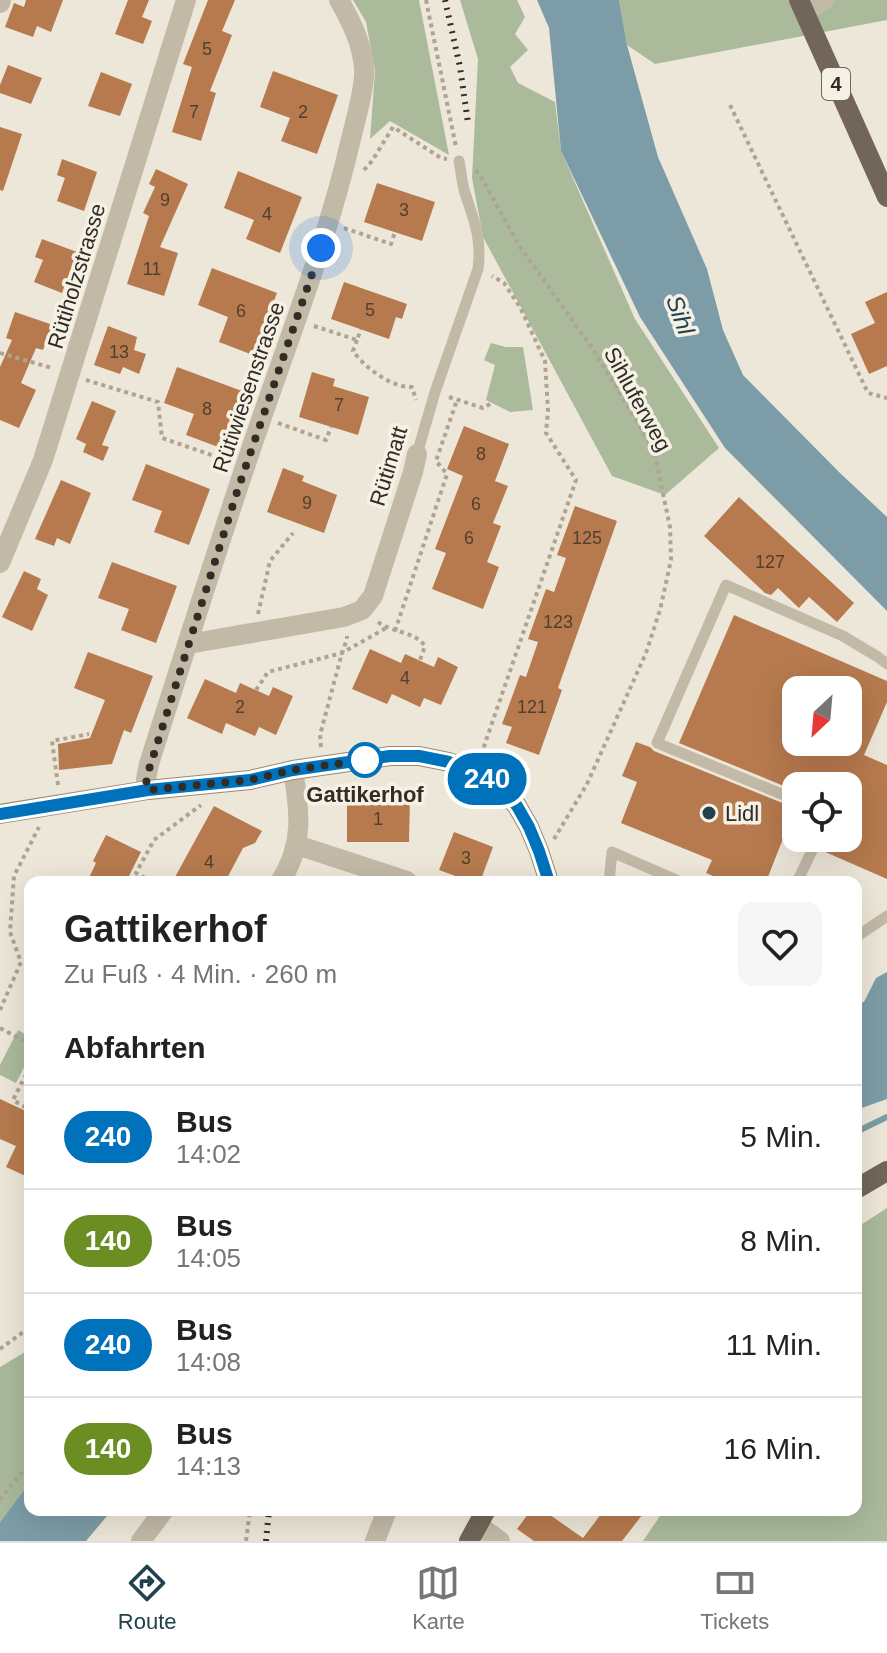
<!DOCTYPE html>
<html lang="de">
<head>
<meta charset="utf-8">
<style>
  :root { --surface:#fff; --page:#f6f6f6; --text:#222; --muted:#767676; --line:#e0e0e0; --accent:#21424d }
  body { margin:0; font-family:Arial,sans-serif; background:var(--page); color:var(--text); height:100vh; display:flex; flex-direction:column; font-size:30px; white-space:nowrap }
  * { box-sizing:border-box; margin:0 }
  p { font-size:26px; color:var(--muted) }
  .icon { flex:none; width:44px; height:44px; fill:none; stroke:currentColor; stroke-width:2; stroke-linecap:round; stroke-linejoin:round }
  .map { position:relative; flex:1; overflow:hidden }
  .details { position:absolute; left:24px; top:876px; width:838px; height:640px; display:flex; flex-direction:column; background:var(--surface); border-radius:16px; box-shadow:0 8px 32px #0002 }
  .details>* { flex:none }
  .badge { padding:0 16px; border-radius:26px; font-size:28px; line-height:52px }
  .needle { width:52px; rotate:206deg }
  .controls { position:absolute; left:782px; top:676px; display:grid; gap:16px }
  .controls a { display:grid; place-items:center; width:80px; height:80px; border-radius:16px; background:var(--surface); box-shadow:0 8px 32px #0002; font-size:40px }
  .you { position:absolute; width:40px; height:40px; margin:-20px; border:6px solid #fff; border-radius:50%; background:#1a73e8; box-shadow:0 0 0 12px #1a73e833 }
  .map>.badge { position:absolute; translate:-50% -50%; box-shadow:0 0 0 4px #fff }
  h2 { padding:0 40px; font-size:30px; line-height:72px }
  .round { display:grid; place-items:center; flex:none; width:84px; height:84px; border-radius:16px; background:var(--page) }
  .overview { display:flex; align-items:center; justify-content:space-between; height:136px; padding:0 40px }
  h1 { font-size:38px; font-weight:700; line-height:60px }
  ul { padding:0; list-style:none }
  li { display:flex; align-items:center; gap:24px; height:104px; padding:0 40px; border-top:2px solid var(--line) }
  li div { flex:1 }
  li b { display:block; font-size:30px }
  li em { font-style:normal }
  li .badge { min-width:88px; font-weight:700; text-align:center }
  .tab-bar { display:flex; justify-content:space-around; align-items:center; height:112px; border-top:2px solid var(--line); background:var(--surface); font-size:22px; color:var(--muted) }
  .tab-bar a { display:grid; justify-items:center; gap:4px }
  .tab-bar .on { color:var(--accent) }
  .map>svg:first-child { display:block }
  .green { fill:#aaba9b }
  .water { fill:#7c9da7 }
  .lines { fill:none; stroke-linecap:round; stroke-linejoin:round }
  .stream { stroke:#7c9da7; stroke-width:6 }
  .building { fill:#b67a4e; fill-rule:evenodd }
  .path { stroke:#afa391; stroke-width:4; stroke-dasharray:4 4; stroke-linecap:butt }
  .service { stroke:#c3b9a7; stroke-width:11 }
  .minor { stroke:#c3b9a7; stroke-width:20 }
  .secondary { stroke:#978979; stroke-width:20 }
  .primary { stroke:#716659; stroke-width:20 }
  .rail { stroke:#312c26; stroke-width:6; stroke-dasharray:2 6; stroke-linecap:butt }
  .line-casing { stroke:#fff; stroke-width:18 }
  .line { stroke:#0072bc; stroke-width:12 }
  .walk { stroke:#312c26; stroke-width:8; stroke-dasharray:0 14.4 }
  .stop-dot { fill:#fff; stroke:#0072bc; stroke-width:4 }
  .poi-dot { fill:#21424d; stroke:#f6f1e5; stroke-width:3 }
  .labels { text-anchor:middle; stroke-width:7; stroke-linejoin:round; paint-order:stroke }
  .number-label { font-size:18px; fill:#524030 }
  .shield { fill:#f6f1e5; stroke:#6c675f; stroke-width:2 }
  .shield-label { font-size:20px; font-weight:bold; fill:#312c26 }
  .street-label { font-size:22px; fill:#312c26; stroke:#f6f1e5 }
  .stop-label { font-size:22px; font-weight:bold; fill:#312c26; stroke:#f6f1e5 }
  .poi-label { font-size:22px; fill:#312c26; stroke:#f6f1e5; text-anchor:start }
  .water-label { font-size:24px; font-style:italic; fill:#21424d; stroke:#f6f1e5 }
</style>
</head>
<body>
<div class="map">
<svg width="887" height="1541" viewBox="0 0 887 1541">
  <rect width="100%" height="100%" fill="#ede7d9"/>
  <g class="green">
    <path d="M353,0h66l30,155 -59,-34 -20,18 5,-68 -9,-49z"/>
    <path d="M460,0h57l8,17 -10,17 13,16 -18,17 8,16 37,19 6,49 74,168 84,129 -54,47 -53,-19 -129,-239 -11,-59 6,-119z"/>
    <path d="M619,0h268v20l-232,44 -28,-19z"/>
    <path d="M491,343l15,4h17l10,63 -23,2 -24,-12 9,-35 -11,-5z"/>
    <path d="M18,1030l12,7v19l-14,27 -16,-8v-10z"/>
    <path d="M887,1208v333h-244l21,-31h192v-282z"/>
    <path d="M30,1349v133l-30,40v-155z"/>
  </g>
  <g class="water">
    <path d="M537,0h82l8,45 31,112 49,112 16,61 20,45 97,98 47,44v94l-162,-163 -85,-131 -79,-166 -12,-123z"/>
    <path d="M887,972v127l-31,11v-107l8,-1 12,-24z"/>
    <path d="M30,1482v28h82l-26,31h-86v-19z"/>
  </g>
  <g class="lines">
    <path class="stream" d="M856,1132l31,-15"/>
  </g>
  <g class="building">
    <path d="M26,0h37l-12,32 -14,-6 -4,11 -28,-10 9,-24 10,4z"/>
    <path d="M128,0h21l-7,17 10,4 -9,23 -28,-10z"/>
    <path d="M208,0h27l-13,31 10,4 -22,56 6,2 -15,48 -29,-9 20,-65 -9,-3z"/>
    <path d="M8,65l34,13 -11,26 -31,-11v-8z"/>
    <path d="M273,71l65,24 -21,59 -36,-13 9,-23 -30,-11z"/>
    <path d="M101,72l31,12 -12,32 -32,-10z"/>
    <path d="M0,127l22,7 -19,57 -3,-1z"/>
    <path d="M62,159l35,13 -13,39 -27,-10 8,-23 -8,-3z"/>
    <path d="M156,169l32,15 -28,63 18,6 -14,43 -37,-12 22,-68 -6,-3 12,-26 -6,-3z"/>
    <path d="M238,171l64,26 -22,56 -34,-14 8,-19 -30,-12z"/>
    <path d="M377,183l58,19 -13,39 -58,-19z"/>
    <path d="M42,239l35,13 -15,41 -28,-11 9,-22 -8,-3z"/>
    <path d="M212,268l65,25 -24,62 -34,-13 9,-25 -30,-12z"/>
    <path d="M344,282l63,22 -5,15 -6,-2 -7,22 -58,-20z"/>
    <path d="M887,292v74l-18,8 -18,-40 24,-11 -10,-21z"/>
    <path d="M15,312l38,13 -10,25 -7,-2 -15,35 15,7 -17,38 -19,-8v-53l12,-27 -6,-2z"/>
    <path d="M108,326l29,11 -3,13 12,4 -7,20 -16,-7 -3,7 -26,-9z"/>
    <path d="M177,367l65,24 -21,57 -35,-13 8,-21 -30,-11z"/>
    <path d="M312,372l23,7 -2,7 36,11 -11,38 -59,-18z"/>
    <path d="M92,401l24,10 -14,34 7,2 -6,14 -20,-9 3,-8 -10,-5z"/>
    <path d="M464,426l45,18 -14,37 13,5 -15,37 8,3 -14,36 12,5 -16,42 -51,-20 14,-36 -11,-4 28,-73 -16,-7z"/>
    <path d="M146,464l64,25 -21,56 -35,-13 8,-21 -30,-11z"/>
    <path d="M283,468l21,8 -2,5 35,14 -13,38 -57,-21z"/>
    <path d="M61,480l30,13 -21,51 -13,-6 -3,8 -19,-7z"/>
    <path d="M739,497l115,106 -17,19 -28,-25 -10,11 -21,-20 -7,7 -6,-2 -61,-57z"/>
    <path d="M575,506l42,15 -59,167 4,2 -23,65 -33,-12 6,-16 -10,-3 18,-49 6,2 12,-35 -10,-3 18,-50 8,3 12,-34 -9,-3z"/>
    <path d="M112,562l65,24 -21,57 -35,-13 8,-21 -31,-11z"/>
    <path d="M24,571l17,8 -4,10 11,6 -16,36 -30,-14z"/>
    <path d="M734,615l153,66v21l-23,53 23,10v114l-64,-28 5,-13h20v-52h-52v5l-117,-48zM796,690h52v52h-52z"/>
    <path d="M370,649l31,14 4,-9 29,13 4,-10 20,10 -17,38 -17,-7 -4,9 -28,-13 -5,10 -35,-15z"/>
    <path d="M88,652l65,24 -22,57 -7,-3 -12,34 -53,6 -1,-26 32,-6 15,-38 -31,-12z"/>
    <path d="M205,679l31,14 4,-10 29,13 4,-9 20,9 -17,39 -17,-8 -4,9 -29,-13 -4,11 -35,-16z"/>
    <path d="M636,742l14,5 4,4 141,57 -29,74h-39l-21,-9 6,-13 -91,-37 16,-41 -15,-6z"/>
    <path d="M347,796h63l-1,46h-62z"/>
    <path d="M214,806l48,25 -7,12 -12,5 -18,34h-40l-10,-5z"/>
    <path d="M454,832l39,15 -13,35h-8l-33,-12z"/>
    <path d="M106,835l35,17 -15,30h-39l9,-19 -3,-2z"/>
    <path d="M0,1099l30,14v65l-24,-11 10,-21 -16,-7z"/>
    <path d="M531,1510h12l40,28 21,-28h42l-24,31h-88l-17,-12z"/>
  </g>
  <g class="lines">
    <g class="path">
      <path d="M426,0l30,147"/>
      <path d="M730,105l138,288 19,5"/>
      <path d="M364,170l8,-9 21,-34 48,31 6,1"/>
      <path d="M476,170l8,12 36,65 72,101 25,40 37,63 16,76 1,33 -11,50 -14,43 -59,131 -33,55"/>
      <path d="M344,228l47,16 4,-12"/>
      <path d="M314,326l43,14 4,-11"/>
      <path d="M357,340l-4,11c11,16 39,37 59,36l4,13"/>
      <path d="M0,353l52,15"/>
      <path d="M86,380l72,22 4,36 64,22"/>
      <path d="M449,397l34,11 9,-5"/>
      <path d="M278,423l48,17 5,-13"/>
      <path d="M258,614l12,-53 23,-28"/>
      <path d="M378,622c15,11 36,9 47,24l-5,14"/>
      <path d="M395,631l52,-157 -11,-13 21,-61"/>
      <path d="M256,690l12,-18 74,-19 44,-25"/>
      <path d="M321,747l-1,-12 22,-82 5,-14v-3"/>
      <path d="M481,755l95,-275 -30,-47 2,-23 -3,-49 -25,-54 -16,-24 -12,-7"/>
      <path d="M58,785l-6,-44 37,-7"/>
      <path d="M152,882l-16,-9 18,-33 47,-35"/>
      <path d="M0,1010l21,-48 -11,-30 4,-56 25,-49"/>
      <path d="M0,1028l30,16"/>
      <path d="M30,1067l-17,33 17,10"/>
      <path d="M0,1349l30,-22"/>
      <path d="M0,1500l30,-38"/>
      <path d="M246,1541l4,-31"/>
    </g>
    <g class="service">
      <path d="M417,454l18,-62 43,-123c4,-31 -4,-48 -13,-76 -3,-10 -4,-21 -6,-32"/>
      <path d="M796,800l-139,-57 69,-158 117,51 35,21 9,7"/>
      <path d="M609,882l3,-30 69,30"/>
      <path d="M797,882l21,-44"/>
      <path d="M856,937l31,-21"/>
    </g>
    <g class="minor">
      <path d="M0,3l1,-3"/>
      <path d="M804,12l20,-12"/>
      <path d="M0,563l43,-103 143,-460"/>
      <path d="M188,644l156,-27 18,-7 11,-14 40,-124 4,-18"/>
      <path d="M148,790l-2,-11 3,-15c37,-116 73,-232 113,-347 32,-92 67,-183 89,-278 4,-17 15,-55 13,-71 -2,-25 -13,-47 -25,-68"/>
      <path d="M297,845l110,36"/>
      <path d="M280,882c24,-37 20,-70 13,-112"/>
      <path d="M478,1525l22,16"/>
      <path d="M141,1541l23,-31"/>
      <path d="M375,1541l12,-31"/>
    </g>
    <path class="secondary" d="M0,814l148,-24 102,-10 43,-10 97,-14h29l30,6 26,10 24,14 18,20 12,21 10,24 10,31"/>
    <g class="primary">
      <path d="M799,0l88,197"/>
      <path d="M856,1189l31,-18"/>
      <path d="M469,1541l17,-31"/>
    </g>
    <g class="rail">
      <path d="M445,0l15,67 8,56"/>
      <path d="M266,1541l3,-31"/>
    </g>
  </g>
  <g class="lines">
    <g class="line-casing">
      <path id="line" d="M0,814l148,-24 102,-10 43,-10 97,-14h29l30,6 26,10 24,14 18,20 12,21 10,24 10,31"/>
    </g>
    <use href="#line" class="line"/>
    <path class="walk" d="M321,248l-83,241 -92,290 2,11 102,-10 43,-10 72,-10"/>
  </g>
  <circle class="stop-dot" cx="365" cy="760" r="16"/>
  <circle class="poi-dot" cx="709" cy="813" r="8"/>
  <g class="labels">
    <g class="number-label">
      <text x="207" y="55">5</text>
      <text x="194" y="118">7</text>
      <text x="303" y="118">2</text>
      <text x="165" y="206">9</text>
      <text x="404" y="216">3</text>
      <text x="267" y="220">4</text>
      <text x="152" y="275">11</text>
      <text x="370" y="316">5</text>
      <text x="241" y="317">6</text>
      <text x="119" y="358">13</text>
      <text x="339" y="411">7</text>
      <text x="207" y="415">8</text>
      <text x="481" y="460">8</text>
      <text x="307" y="509">9</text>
      <text x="476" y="510">6</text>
      <text x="469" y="544">6</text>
      <text x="587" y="544">125</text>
      <text x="770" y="568">127</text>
      <text x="558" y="628">123</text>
      <text x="405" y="684">4</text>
      <text x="240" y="713">2</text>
      <text x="532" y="713">121</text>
      <text x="378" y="825">1</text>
      <text x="466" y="864">3</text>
      <text x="209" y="868">4</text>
    </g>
    <rect class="shield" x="822" y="68" width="28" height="32" rx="6"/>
    <g class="shield-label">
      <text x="836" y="91">4</text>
    </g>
    <g class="street-label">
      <text transform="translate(76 276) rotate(-73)" y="8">Rütiholzstrasse</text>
      <text transform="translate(248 387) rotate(-71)" y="8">Rütiwiesenstrasse</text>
      <text transform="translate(638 399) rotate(61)" y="8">Sihluferweg</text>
      <text transform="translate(388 466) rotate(-73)" y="8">Rütimatt</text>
    </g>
    <g class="stop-label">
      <text x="365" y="802">Gattikerhof</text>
    </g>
    <g class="poi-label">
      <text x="725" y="821">Lidl</text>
    </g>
    <g class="water-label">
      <text transform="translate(680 315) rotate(70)" y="8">Sihl</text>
    </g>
  </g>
</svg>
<div class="controls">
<a><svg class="needle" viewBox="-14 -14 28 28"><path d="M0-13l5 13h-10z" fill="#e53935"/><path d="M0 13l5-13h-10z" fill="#767676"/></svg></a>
<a><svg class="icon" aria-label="locate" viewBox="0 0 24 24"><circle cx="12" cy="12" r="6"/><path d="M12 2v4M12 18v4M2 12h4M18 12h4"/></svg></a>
</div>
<div class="you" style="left:321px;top:248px"></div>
<b class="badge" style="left:487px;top:779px;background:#0072bc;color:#fff">240</b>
<section class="details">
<div class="overview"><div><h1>Gattikerhof</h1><p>Zu Fuß · 4 Min. · 260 m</p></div><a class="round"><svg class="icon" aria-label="heart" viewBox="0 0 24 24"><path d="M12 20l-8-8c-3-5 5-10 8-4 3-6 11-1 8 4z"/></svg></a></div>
<h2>Abfahrten</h2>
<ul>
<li><span class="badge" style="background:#0072bc;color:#fff">240</span><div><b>Bus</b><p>14:02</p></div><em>5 Min.</em></li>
<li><span class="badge" style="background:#6b8e23;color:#fff">140</span><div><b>Bus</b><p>14:05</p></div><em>8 Min.</em></li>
<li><span class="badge" style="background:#0072bc;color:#fff">240</span><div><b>Bus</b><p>14:08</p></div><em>11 Min.</em></li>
<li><span class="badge" style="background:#6b8e23;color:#fff">140</span><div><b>Bus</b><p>14:13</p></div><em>16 Min.</em></li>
</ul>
</section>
</div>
<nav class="tab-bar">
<a class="on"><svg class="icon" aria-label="directions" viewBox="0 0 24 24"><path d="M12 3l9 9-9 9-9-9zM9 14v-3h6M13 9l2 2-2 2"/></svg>Route</a>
<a><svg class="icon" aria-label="map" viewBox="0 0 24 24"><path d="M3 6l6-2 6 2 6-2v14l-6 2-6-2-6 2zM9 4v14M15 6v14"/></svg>Karte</a>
<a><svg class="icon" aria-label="tickets" viewBox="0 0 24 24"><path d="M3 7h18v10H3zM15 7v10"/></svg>Tickets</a>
</nav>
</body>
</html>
